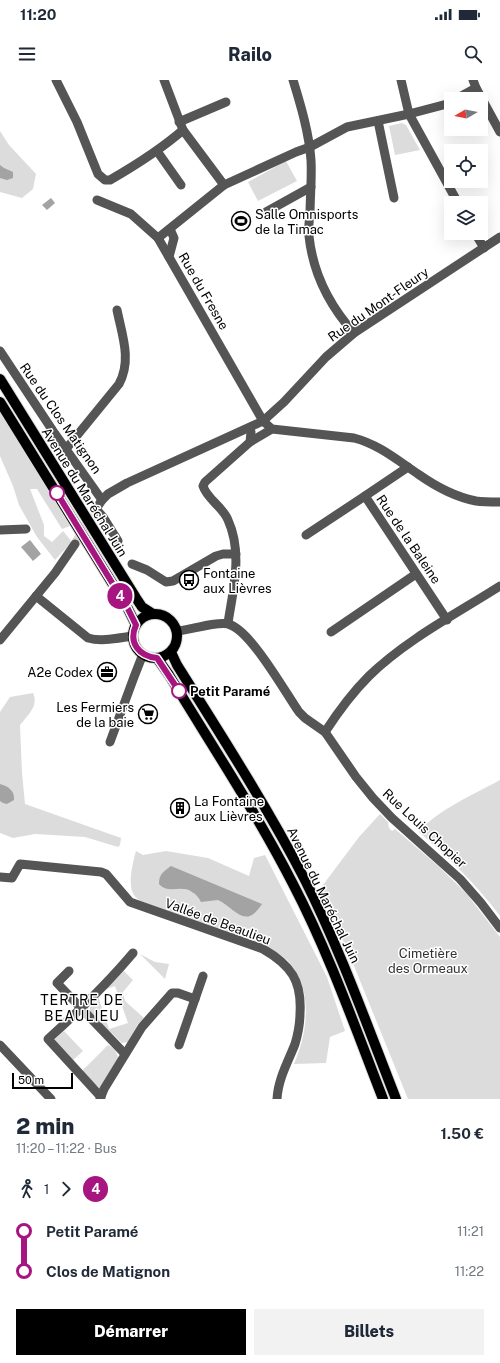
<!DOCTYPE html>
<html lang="fr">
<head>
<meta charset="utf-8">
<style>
  :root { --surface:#fff; --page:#f2f2f3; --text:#1f2937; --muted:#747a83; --accent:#000 }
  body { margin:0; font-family:"Public Sans",sans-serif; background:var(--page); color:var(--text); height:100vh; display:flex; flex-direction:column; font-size:15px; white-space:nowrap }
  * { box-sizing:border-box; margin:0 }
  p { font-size:13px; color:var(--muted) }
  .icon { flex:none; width:22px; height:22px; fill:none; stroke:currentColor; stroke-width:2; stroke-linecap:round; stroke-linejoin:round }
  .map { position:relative; height:1019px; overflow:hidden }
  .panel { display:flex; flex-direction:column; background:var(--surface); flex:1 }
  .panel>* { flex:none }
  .badge { padding:0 8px; border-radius:13px; font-size:14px; line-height:26px }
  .needle { width:26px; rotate:260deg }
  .controls { position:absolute; left:444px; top:12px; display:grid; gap:8px }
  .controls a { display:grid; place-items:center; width:44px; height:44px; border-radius:0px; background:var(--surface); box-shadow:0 4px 16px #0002; font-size:20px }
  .scale { position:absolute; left:12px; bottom:10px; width:61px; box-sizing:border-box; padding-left:4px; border:2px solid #000; border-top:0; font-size:11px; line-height:14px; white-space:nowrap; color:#000; -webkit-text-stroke:3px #fff; paint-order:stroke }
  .map>.badge { position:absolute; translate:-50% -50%; box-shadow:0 0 0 2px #fff }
  .legs { display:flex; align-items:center; gap:6px; height:44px; padding:0 16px; font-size:13px }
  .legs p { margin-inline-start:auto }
  .overview { display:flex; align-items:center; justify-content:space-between; height:68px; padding:0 16px }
  h1 { font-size:22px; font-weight:800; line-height:30px }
  .cta { display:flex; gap:8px; margin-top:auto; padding:8px 16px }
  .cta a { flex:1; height:46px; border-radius:0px; background:var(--accent); color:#fff; font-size:16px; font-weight:800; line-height:46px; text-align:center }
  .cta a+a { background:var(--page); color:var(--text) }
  ul { padding:0 16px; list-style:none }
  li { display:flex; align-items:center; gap:14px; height:40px; font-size:15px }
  li i { display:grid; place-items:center; width:6px; height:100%; margin:0 5px; background:currentColor }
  li i::after { content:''; width:10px; height:10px; margin:-5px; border:3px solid; border-radius:50%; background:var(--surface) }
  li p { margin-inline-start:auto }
  li:first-child i { background:linear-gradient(#0000 50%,currentColor 0) }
  li:last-child i { background:linear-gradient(currentColor 50%,#0000 0) }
  .status { display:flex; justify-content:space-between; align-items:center; height:28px; padding:0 20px; background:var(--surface); direction:ltr }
  .status svg { height:11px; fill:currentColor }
  header { display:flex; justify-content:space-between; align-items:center; height:52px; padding:0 16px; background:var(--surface); font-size:18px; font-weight:800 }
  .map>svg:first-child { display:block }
  .green { fill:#dcdcdc }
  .water { fill:#a3a3a3 }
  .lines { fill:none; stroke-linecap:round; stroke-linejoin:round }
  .minor-tunnel { stroke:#d9d9d9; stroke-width:9; stroke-dasharray:9 4.5; stroke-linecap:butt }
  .major-casing { stroke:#dbdbdb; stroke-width:12 }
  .minor { stroke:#555; stroke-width:9 }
  .major { stroke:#000; stroke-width:10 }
  .line-1-casing { stroke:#fff; stroke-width:9 }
  .line-1 { stroke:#a71680; stroke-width:6 }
  .stop-1-dot { fill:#fff; stroke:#a71680; stroke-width:2 }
  .labels { text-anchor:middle; stroke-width:3; stroke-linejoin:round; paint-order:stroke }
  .poi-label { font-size:13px; fill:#000; stroke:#fff; text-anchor:start }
  .street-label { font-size:13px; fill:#000; stroke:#fff }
  .stop-label { font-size:13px; font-weight:bold; fill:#000; stroke:#fff; text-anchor:start }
  .park-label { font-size:13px; fill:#333; stroke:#fff }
  .neighbourhood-label { font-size:14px; letter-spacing:1px; fill:#000; stroke:#fff }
</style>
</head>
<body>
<div class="status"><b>11:20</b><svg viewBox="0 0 49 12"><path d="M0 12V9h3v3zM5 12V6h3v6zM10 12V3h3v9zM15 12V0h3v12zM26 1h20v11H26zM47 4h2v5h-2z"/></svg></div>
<header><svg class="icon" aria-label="menu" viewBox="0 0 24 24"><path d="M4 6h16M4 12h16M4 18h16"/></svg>Railo<svg class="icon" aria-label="search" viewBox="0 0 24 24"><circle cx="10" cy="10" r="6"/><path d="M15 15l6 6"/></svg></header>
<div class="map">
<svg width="500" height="1019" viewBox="0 0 500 1019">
  <rect width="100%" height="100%" fill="#fff"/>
  <g class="green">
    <path d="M402,43l4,2 14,25 -25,5 -6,-29z"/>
    <path d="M0,51l9,14 27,29 -3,15 -11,9 -22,-6z"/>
    <path d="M286,81l11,20 -39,20 -10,-19z"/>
    <path d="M0,333l13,18 57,95 -8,3 -25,-40h-7l14,36v11l8,6 11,-11 9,11 -17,18 -18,-23 -18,-32 -6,-19 -13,-30z"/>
    <path d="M33,613c6,13 -5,22 -13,32l2,48 3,31 96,34 -1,7 -2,2 -33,-10 -50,-3 -22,4 -13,-5v-121l10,-15z"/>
    <path d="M500,700v136c-24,-32 -51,-58 -81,-84 18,-22 56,-38 81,-52z"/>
    <path d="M380,734l8,8 1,6 3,3 3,-2 42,36 29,28 34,44v162h-92l-58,-143 -30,-67 39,-52z"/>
    <path d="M136,771l7,4 23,-4 42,7 41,18 5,-18 11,-3 62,122 18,54 -15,6 -4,26 -32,1c14,-32 20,-77 -7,-104 -5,-5 -12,-8 -18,-12l-128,-47c-2,-1 -6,-4 -7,-6 -7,-10 -1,-33 2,-44z"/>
    <path d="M140,874l15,8 14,2 -4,15z"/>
    <path d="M124,891l9,9 -10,12 2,9 19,17 -6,6 -10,18 -6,1 -32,-31c-1,-7 3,-11 8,-16l11,33 19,-6 -13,-37 -11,4z"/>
    <path d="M64,951l19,20 -11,10 -19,-20z"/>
    <path d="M108,965c6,2 9,8 10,13l-18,30 -19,-16z"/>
  </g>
  <g class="water">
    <path d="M0,85l4,3 9,4v6l-6,2 -7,-2z"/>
    <path d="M51,118l4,5 -8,7 -5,-5z"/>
    <path d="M30,460l11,14 -8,7 -12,-14z"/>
    <path d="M0,704c8,2 15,7 14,16l-7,4 -4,-1 -3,-2z"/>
    <path d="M171,786l91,38c-17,26 -26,5 -44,-4l-17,2c-2,-4 -5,-8 -9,-10 -11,-8 -23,3 -33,-8 0,-10 4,-12 12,-18z"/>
  </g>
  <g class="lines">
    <path class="minor-tunnel" d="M75,464l21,-35"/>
    <g class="major-casing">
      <g id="major">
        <path d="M0,299l136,219 6,9 11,7"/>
        <path d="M0,322l127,205 9,18"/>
        <circle cx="155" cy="556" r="22"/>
        <path d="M171,572l6,13c44,70 89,140 127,213 36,71 63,147 92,221"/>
        <path d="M157,578l12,17c42,69 87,137 124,209 36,69 62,143 90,215"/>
      </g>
    </g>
    <g class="minor">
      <path d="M56,0l21,42 21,52 7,6h5c26,-15 50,-30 73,-50"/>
      <path d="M164,0l19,50 41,55"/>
      <path d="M293,0c8,26 16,53 18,80 1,18 -1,37 -1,55 -1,7 -2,14 -1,21 4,38 20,69 45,97"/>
      <path d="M401,0l8,34 38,-10 4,-2"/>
      <path d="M476,8l24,44"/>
      <path d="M456,19l20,-11 -3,-8"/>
      <path d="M378,41l16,77"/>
      <path d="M179,42l47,-20"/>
      <path d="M157,71l24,34"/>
      <path d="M97,120l34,14 27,24 105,183 9,8 82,9c24,6 43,22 64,36 17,12 37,23 58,27 7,1 16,1 24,1"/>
      <path d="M266,132l45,-25"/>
      <path d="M475,153l9,15"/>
      <path d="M158,158l66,-53 72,-33 14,-5 37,-20 62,-13 49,89"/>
      <path d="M169,177l5,-19 -4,-9"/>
      <path d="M0,271l53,80 49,69"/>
      <path d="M250,362l22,-13"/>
      <path d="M66,369l53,-65c13,-24 3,-49 -2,-74"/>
      <path d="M408,387l-43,29 82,124"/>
      <path d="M0,450l26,-1"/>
      <path d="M306,455l59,-39"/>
      <path d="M118,461l-15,-24 -7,-8 6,-9 6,-6 19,-11 136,-62 21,-19 42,-45 28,-24 146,-96"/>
      <path d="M132,484l15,6 19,12 7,-1 43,-25 7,-2h13"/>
      <path d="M36,516l52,42c14,4 30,0 45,-2"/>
      <path d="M228,543c5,-33 15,-70 0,-103 -5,-13 -21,-21 -25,-34l2,-4 45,-40 1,-10 -2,-4"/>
      <path d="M177,551c12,-1 41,-10 51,-7 22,5 57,68 71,88l6,6 20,14 31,45 17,21 19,20 68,61 21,24 19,25"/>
      <path d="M331,552l85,-58"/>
      <path d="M0,560l55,-67 20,-29"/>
      <path d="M325,652c13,-20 27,-39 44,-56 37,-36 87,-62 131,-90"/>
      <path d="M110,662l24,-65 9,-23"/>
      <path d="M0,797l12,1 8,-14 81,8 5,2 24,28 133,47c28,16 39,32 37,64 0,10 -2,21 -5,31 -7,18 -17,35 -18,55"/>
      <path d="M69,891l-12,12 68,71"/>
      <path d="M0,965l51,54"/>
      <path d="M179,965l24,-69"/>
      <path d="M101,1017l-53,-58c30,-27 59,-55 85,-86"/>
      <path d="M100,1019l4,-10 38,-62 30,-34h6l17,6"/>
    </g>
    <use href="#major" class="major"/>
  </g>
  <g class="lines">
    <g class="line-1-casing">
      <path id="line-1" d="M57,413l70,114 9,18c-8,18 3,31 21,33l22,33"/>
    </g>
    <use href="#line-1" class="line-1"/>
  </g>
  <defs>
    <g id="stadium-ring" transform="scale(1)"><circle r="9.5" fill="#fff" stroke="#000" stroke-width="1.5"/><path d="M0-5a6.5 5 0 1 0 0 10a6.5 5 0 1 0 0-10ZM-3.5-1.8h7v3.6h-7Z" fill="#000"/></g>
    <g id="bus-ring" transform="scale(1)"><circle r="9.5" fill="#fff" stroke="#000" stroke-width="1.5"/><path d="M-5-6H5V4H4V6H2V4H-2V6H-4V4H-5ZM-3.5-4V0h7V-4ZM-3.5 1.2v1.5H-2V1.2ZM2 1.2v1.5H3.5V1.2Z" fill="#000"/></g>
    <g id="office-ring" transform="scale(1)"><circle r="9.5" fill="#fff" stroke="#000" stroke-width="1.5"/><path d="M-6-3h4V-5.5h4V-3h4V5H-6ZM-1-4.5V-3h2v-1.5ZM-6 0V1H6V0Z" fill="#000"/></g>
    <g id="supermarket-ring" transform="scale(1)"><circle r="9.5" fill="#fff" stroke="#000" stroke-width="1.5"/><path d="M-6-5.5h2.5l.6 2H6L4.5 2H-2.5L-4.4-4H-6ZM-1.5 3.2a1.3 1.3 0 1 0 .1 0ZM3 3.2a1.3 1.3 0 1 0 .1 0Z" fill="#000"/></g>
    <g id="building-ring" transform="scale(1)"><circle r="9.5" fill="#fff" stroke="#000" stroke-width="1.5"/><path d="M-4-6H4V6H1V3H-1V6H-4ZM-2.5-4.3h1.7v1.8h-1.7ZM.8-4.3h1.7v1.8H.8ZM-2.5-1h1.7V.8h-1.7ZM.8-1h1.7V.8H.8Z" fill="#000"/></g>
  </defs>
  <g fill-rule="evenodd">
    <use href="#stadium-ring" x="241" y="141"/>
    <use href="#bus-ring" x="189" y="500"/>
    <use href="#office-ring" x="107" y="592"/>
    <use href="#supermarket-ring" x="148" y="634"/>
    <use href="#building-ring" x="180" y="728"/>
  </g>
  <g class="stop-1-dot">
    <circle cx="57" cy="413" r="7"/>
    <circle cx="179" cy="611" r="7"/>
  </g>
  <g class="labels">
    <g class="poi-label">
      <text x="255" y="139">Salle Omnisports<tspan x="255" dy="15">de la Timac</tspan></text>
      <text x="203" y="498">Fontaine<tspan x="203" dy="15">aux Lièvres</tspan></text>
      <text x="93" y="597" text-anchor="end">A2e Codex</text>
      <text x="134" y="632" text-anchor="end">Les Fermiers<tspan x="134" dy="15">de la baie</tspan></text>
      <text x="194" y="726">La Fontaine<tspan x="194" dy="15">aux Lièvres</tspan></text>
    </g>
    <g class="street-label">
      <text transform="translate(204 211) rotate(60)" y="5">Rue du Fresne</text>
      <text transform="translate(378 224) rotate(-35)" y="5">Rue du Mont-Fleury</text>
      <text transform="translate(61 338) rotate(55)" y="5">Rue du Clos Matignon</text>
      <text transform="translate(85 412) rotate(58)" y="5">Avenue du Maréchal Juin</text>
      <text transform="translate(409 459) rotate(56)" y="5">Rue de la Baleine</text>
      <text transform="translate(425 748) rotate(43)" y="5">Rue Louis Chopier</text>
      <text transform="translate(324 815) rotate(64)" y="5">Avenue du Maréchal Juin</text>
      <text transform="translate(218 841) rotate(20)" y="5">Vallée de Beaulieu</text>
    </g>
    <g class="stop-label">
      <text x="190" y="616">Petit Paramé</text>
    </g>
    <g class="park-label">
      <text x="428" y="878">Cimetière<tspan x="428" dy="15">des Ormeaux</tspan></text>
    </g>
    <g class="neighbourhood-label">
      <text x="82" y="925">TERTRE DE<tspan x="82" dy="16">BEAULIEU</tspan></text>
    </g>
  </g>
</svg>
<div class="controls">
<a><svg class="needle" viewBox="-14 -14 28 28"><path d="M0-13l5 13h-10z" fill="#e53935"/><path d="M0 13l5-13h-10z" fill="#747a83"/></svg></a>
<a><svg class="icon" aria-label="locate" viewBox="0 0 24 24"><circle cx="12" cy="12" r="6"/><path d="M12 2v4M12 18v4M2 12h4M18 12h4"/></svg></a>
<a><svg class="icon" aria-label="layers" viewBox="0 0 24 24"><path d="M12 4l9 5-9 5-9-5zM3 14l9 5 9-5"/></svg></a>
</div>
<div class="scale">50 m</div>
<b class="badge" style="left:120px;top:516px;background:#a71680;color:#fff">4</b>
</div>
<section class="panel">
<div class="overview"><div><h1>2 min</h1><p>11:20 – 11:22 · Bus</p></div><b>1.50 €</b></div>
<div class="legs"><svg class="icon" aria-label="walk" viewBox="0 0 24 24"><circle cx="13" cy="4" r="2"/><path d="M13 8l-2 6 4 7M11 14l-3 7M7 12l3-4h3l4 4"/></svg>1<svg class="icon" aria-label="forward" viewBox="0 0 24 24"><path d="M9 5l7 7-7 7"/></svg><b class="badge" style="background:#a71680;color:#fff">4</b></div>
<ul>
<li><i style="color:#a71680"></i><b>Petit Paramé</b><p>11:21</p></li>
<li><i style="color:#a71680"></i><b>Clos de Matignon</b><p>11:22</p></li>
</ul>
<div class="cta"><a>Démarrer</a><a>Billets</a></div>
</section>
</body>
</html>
